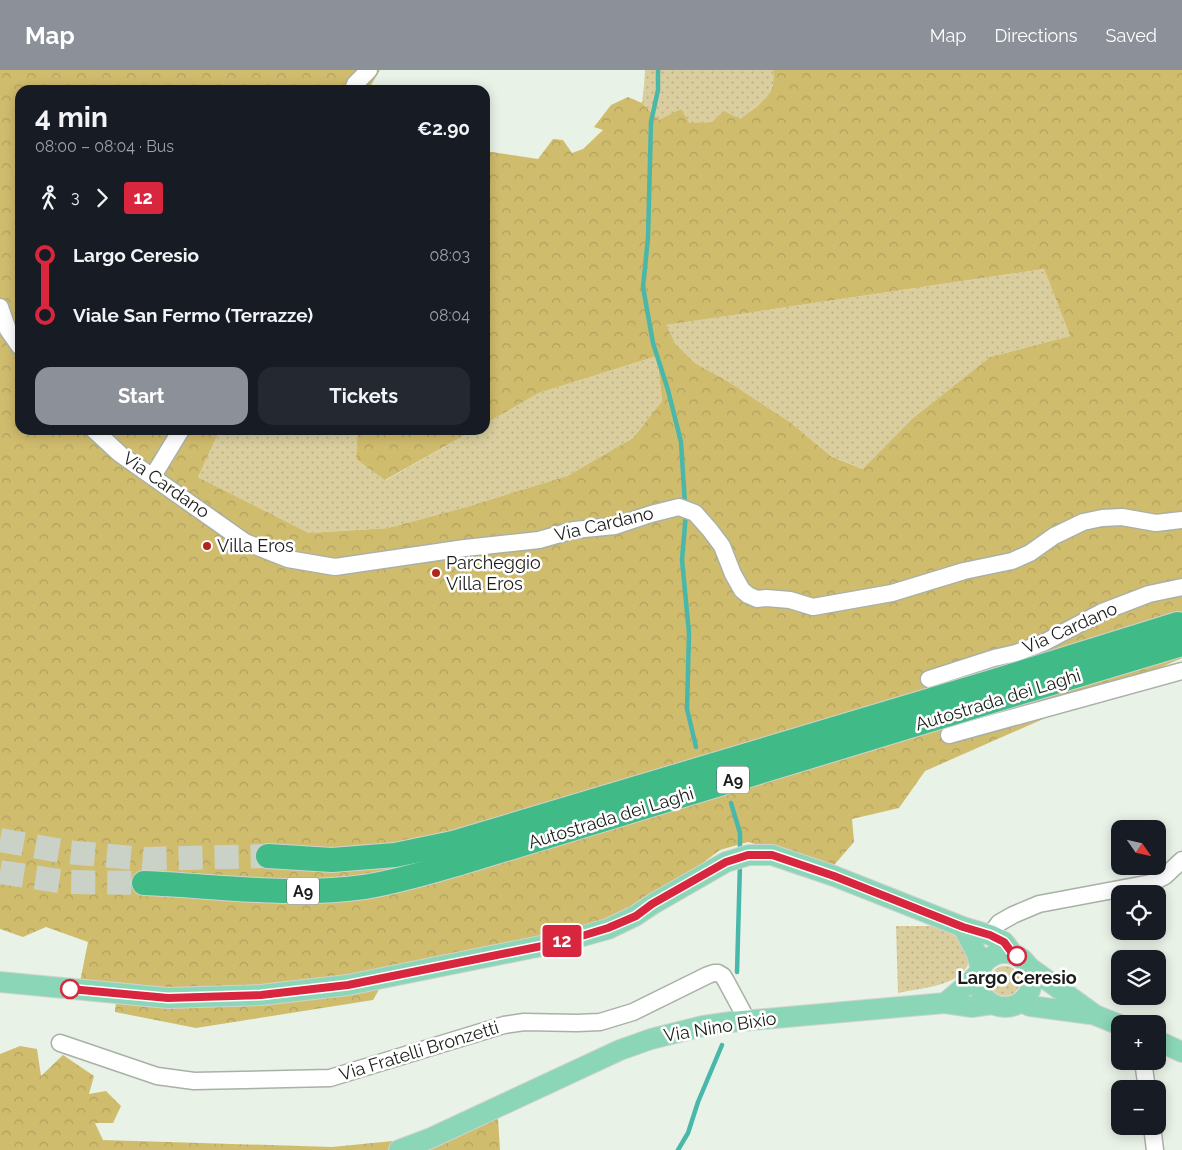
<!DOCTYPE html>
<html lang="en">
<head>
<meta charset="utf-8">
<style>
  :root { --surface:#171b24; --page:#242831; --text:#f1f3f6; --muted:#9ea1a6; --accent:#8c9099 }
  body { margin:0; font-family:Raleway,sans-serif; background:var(--page); color:var(--text); height:100vh; display:flex; flex-direction:column; font-size:19px; white-space:nowrap }
  * { box-sizing:border-box; margin:0 }
  p { font-size:16px; color:var(--muted) }
  .icon { flex:none; width:28px; height:28px; fill:none; stroke:currentColor; stroke-width:2; stroke-linecap:round; stroke-linejoin:round }
  .map { position:relative; flex:1; overflow:hidden }
  .sheet { position:absolute; left:15px; top:15px; width:475px; height:350px; display:flex; flex-direction:column; background:var(--surface); border-radius:15px; box-shadow:0 2px 12px #0003 }
  .sheet>* { flex:none }
  .badge { padding:0 10px; border-radius:4px; font-size:18px; line-height:32px }
  .needle { width:32px; rotate:124deg }
  .tools { position:absolute; left:1111px; top:750px; display:grid; gap:10px }
  .tools a { display:grid; place-items:center; width:55px; height:55px; border-radius:10px; background:var(--surface); box-shadow:0 2px 12px #0003; font-size:25px }
  .map>.badge { position:absolute; translate:-50% -50%; box-shadow:0 0 0 2px #fff }
  .legs { display:flex; align-items:center; gap:8px; height:55px; padding:0 20px; font-size:16px }
  .legs p { margin-inline-start:auto }
  .summary { display:flex; align-items:center; justify-content:space-between; height:85px; padding:0 20px }
  h1 { font-size:28px; font-weight:700; line-height:38px }
  .button { display:flex; gap:10px; margin-top:auto; padding:10px 20px }
  .button a { flex:1; height:58px; border-radius:15px; background:var(--accent); color:#fff; font-size:20px; font-weight:700; line-height:58px; text-align:center }
  .button a+a { background:var(--page); color:var(--text) }
  ul { padding:0 20px; list-style:none }
  li { display:flex; align-items:center; gap:18px; height:60px; font-size:19px }
  li i { display:grid; place-items:center; width:8px; height:100%; margin:0 6px; background:currentColor }
  li i::after { content:''; width:12px; height:12px; margin:-6px; border:4px solid; border-radius:50%; background:var(--surface) }
  li p { margin-inline-start:auto }
  li:first-child i { background:linear-gradient(#0000 50%,currentColor 0) }
  li:last-child i { background:linear-gradient(currentColor 50%,#0000 0) }
  header { display:flex; align-items:center; gap:30px; box-sizing:border-box; height:70px; padding:0 25px; background:var(--accent); color:#fff }
  header strong { font-size:24px }
  nav { display:flex; gap:28px; margin-inline-start:auto; font-size:18px }
  .map>svg:first-child { display:block }
  .grass { fill:url(#grass-dots) }
  .forest { fill:url(#forest-crowns); fill-rule:evenodd }
  .lines { fill:none; stroke-linecap:round; stroke-linejoin:round }
  .stream { stroke:#49b7aa; stroke-width:4.5 }
  .highway-tunnel { stroke:#cad2c8; stroke-width:24; stroke-dasharray:24 12; stroke-linecap:butt }
  .minor-casing { stroke:#a9b1a7; stroke-width:19 }
  .major-casing { stroke:#d1d2d1; stroke-width:22 }
  .highway-casing { stroke:#d1d2d1; stroke-width:26 }
  .minor { stroke:#fff; stroke-width:16 }
  .major { stroke:#8cd6b8; stroke-width:20 }
  .highway { stroke:#40bb88; stroke-width:24 }
  .highway-bridge-casing { stroke:#d1d2d1; stroke-width:26; stroke-linecap:butt }
  .highway-bridge { stroke:#40bb88; stroke-width:24 }
  .line-1-casing { stroke:#fff; stroke-width:11 }
  .line-1 { stroke:#d7263d; stroke-width:8 }
  .poi-dot { fill:#b3241b; stroke:#fff; stroke-width:2 }
  .stop-1-dot { fill:#fff; stroke:#d7263d; stroke-width:2.5 }
  .labels { text-anchor:middle; stroke-width:5; stroke-linejoin:round; paint-order:stroke }
  .shield { fill:#fff; stroke:#5f615e; stroke-width:1 }
  .shield-label { font-size:16px; font-weight:bold; fill:#1a1d19 }
  .street-label { font-size:18px; fill:#1a1d19; stroke:#fff }
  .poi-label { font-size:18px; fill:#1a1d19; stroke:#fff; text-anchor:start }
  .stop-label { font-size:18px; font-weight:bold; fill:#1a1d19; stroke:#fff }
</style>
</head>
<body>
<header>
<strong>Map</strong>
<nav><a>Map</a><a>Directions</a><a>Saved</a></nav>
</header>
<div class="map">
<svg width="1182" height="1080" viewBox="0 0 1182 1080">
  <defs>
    <pattern id="grass-dots" width="8" height="8" patternUnits="userSpaceOnUse" patternTransform="scale(1.25)"><rect width="8" height="8" fill="#dace9e"/><path d="M2 2h.1M6 6h.1" fill="none" stroke="#bab088" stroke-width="1.8" stroke-linecap="round"/></pattern>
    <pattern id="forest-crowns" width="20" height="18" patternUnits="userSpaceOnUse" patternTransform="scale(1.25)"><rect width="20" height="18" fill="#d0bc6d"/><path d="M2 6a3 3 0 1 1 6 0M12 15a3 3 0 1 1 6 0" fill="none" stroke="#b2a15e"/></pattern>
  </defs>
  <rect width="100%" height="100%" fill="#e9f2e7"/>
  <g class="grass">
    <path d="M645,0h128l2,10 -8,18 -27,21 -51,5 -30,-4 -17,-17 2,-17z"/>
    <path d="M1044,199l26,67 -80,21 -77,61 -49,51 -32,-12 -42,-35 -61,-40 -34,-19 -20,-20 -10,-18z"/>
    <path d="M657,286l5,45 -29,37 -66,38 -101,31 -78,21 -79,5 -111,-56 22,-47h137l-1,29 30,21 88,-50h11v-6l54,-31z"/>
    <path d="M896,856h35l9,1 16,8 13,26c-1,3 -2,7 -5,10 -11,15 -48,18 -66,22z"/>
    <circle cx="1005" cy="911" r="15"/>
  </g>
  <g class="forest">
    <path d="M0,0h380l-12,20h-348v340h200l-22,47 111,56 79,-5 78,-21 101,-31 66,-38 29,-37 -5,-45 -118,37 -54,31v-273l53,8 15,-20 10,1 9,13 11,-4 20,-19 -9,-3 17,-22 17,-8 14,6 17,17 22,-11 8,14 23,-1 12,-11 16,8c18,-14 38,-24 33,-49h409v588l-257,113 -26,37 -47,11 2,23 -26,30 -30,-16 -50,-14 -28,8 -47,35 -75,44 -208,42 -17,29 -177,28 -81,-16 2,-23 -37,-7 8,-40 -42,-15 -23,10 -23,-8zM1044,199l26,67 -80,21 -77,61 -50,51 -31,-12 -42,-35 -61,-40 -34,-19 -20,-20 -9,-18z"/>
    <path d="M357,360h117l-89,50 -29,-21z"/>
    <path d="M20,976l17,3 4,27 22,-21 31,21 -5,18 17,-3 15,15 -8,17h-18l8,17 229,7 71,-7 94,-37 3,47h-500v-96z"/>
  </g>
  <g class="lines">
    <g class="stream">
      <path d="M658,0v20l-7,32 -3,116 -5,49 10,56 15,47 13,52 4,63"/>
      <path d="M686,443l-4,47 7,73 -2,76 9,38"/>
      <path d="M731,733l9,30v19"/>
      <path d="M737,902l3,-108"/>
      <path d="M678,1080l10,-17 10,-31 24,-57"/>
    </g>
    <g class="highway-tunnel">
      <path d="M0,770l67,12 77,7 124,-3"/>
      <path d="M0,802l65,10 79,1"/>
    </g>
    <g class="minor-casing">
      <g id="minor">
        <path d="M353,20l2,-6 14,-14"/>
        <path d="M0,237l8,23 12,17"/>
        <path d="M94,360l26,24 125,88 43,17 47,8 130,-19 74,-8 35,-10 41,-4 36,-12 28,-7 16,6 15,17 12,16 11,28 9,16 6,5 9,4 9,-1 24,2 23,7 79,-14 72,-22 48,-10 18,-8 24,-17 29,-14 19,-4 20,-1 34,6 26,-3"/>
        <path d="M153,406l28,-46"/>
        <path d="M929,609l65,-21 22,-5 29,-11 57,-30 47,-18 33,-7"/>
        <path d="M949,665l233,-64"/>
        <path d="M990,865l9,-12 14,-8 26,-11 112,-21 14,-7 17,-16"/>
        <path d="M60,973l97,33 37,5 136,-3 174,-53 20,-3 53,1 23,-1 33,-10 75,-37 6,-2h4l5,3 3,5 21,39"/>
        <path d="M1145,991l-1,7 3,21"/>
        <path d="M1152,1056l3,24"/>
      </g>
    </g>
    <g class="major-casing">
      <g id="major">
        <path d="M963,857l14,27 4,16"/>
        <circle cx="1005" cy="910" r="27"/>
        <path d="M1029,897l66,48 25,10"/>
        <path d="M0,912l168,16 93,-3 87,-10 213,-43 47,-13 27,-13 18,-12 73,-42 23,-7h23l62,21 129,51 27,8 14,7 9,12"/>
        <path d="M1021,932l9,4 60,8"/>
        <path d="M945,933l27,-23 9,-10"/>
        <path d="M1158,971l24,11"/>
        <path d="M399,1080l32,-12 189,-88 31,-11 52,-13 28,-4 214,-19 27,4 20,-3"/>
      </g>
    </g>
    <g class="highway-casing">
      <g id="highway">
        <path d="M998,610l180,-56"/>
        <path d="M1005,627l177,-53"/>
        <path d="M268,786l64,4 63,-5 58,-12"/>
        <path d="M144,813c73,3 147,14 220,4 32,-5 65,-15 96,-24"/>
      </g>
    </g>
    <use href="#minor" class="minor"/>
    <use href="#major" class="major"/>
    <use href="#highway" class="highway"/>
    <g class="highway-bridge-casing">
      <g id="highway-bridge">
        <path d="M453,773l545,-163"/>
        <path d="M460,793l545,-166"/>
      </g>
    </g>
    <use href="#highway-bridge" class="highway-bridge"/>
  </g>
  <g class="lines">
    <g class="line-1-casing">
      <path id="line-1" d="M70,919l98,9 93,-3 87,-10 214,-43 46,-14 28,-12 16,-12 74,-42 22,-7h24l62,21 129,51 27,8 14,7 9,12 4,2"/>
    </g>
    <use href="#line-1" class="line-1"/>
  </g>
  <g class="poi-dot">
    <circle cx="207" cy="476" r="5"/>
    <circle cx="436" cy="503" r="5"/>
  </g>
  <g class="stop-1-dot">
    <circle cx="1017" cy="886" r="9"/>
    <circle cx="70" cy="919" r="9"/>
  </g>
  <g class="labels">
    <g class="shield">
      <rect x="717" y="696.5" width="32" height="27" rx="4"/>
      <rect x="287" y="807.5" width="32" height="27" rx="4"/>
    </g>
    <g class="shield-label">
      <text x="733" y="716">A9</text>
      <text x="303" y="827">A9</text>
    </g>
    <g class="street-label">
      <text transform="translate(166 415) rotate(35)" y="6">Via Cardano</text>
      <text transform="translate(604 454) rotate(-13)" y="6">Via Cardano</text>
      <text transform="translate(1070 558) rotate(-24)" y="6">Via Cardano</text>
      <text transform="translate(998 630) rotate(-17)" y="6">Autostrada dei Laghi</text>
      <text transform="translate(611 748) rotate(-17)" y="6">Autostrada dei Laghi</text>
      <text transform="translate(720 957) rotate(-9)" y="6">Via Nino Bixio</text>
      <text transform="translate(419 981) rotate(-17)" y="6">Via Fratelli Bronzetti</text>
    </g>
    <g class="poi-label">
      <text x="217" y="482">Villa Eros</text>
      <text x="446" y="499">Parcheggio<tspan x="446" dy="21">Villa Eros</tspan></text>
    </g>
    <g class="stop-label">
      <text x="1017" y="914">Largo Ceresio</text>
    </g>
  </g>
</svg>
<div class="tools">
<a><svg class="needle" viewBox="-14 -14 28 28"><path d="M0-13l5 13h-10z" fill="#e53935"/><path d="M0 13l5-13h-10z" fill="#9ea1a6"/></svg></a>
<a><svg class="icon" aria-label="locate" viewBox="0 0 24 24"><circle cx="12" cy="12" r="6"/><path d="M12 2v4M12 18v4M2 12h4M18 12h4"/></svg></a>
<a><svg class="icon" aria-label="layers" viewBox="0 0 24 24"><path d="M12 4l9 5-9 5-9-5zM3 14l9 5 9-5"/></svg></a>
<a>+</a>
<a>−</a>
</div>
<b class="badge" style="left:562px;top:871px;background:#d7263d;color:#fff">12</b>
<section class="sheet">
<div class="summary"><div><h1>4 min</h1><p>08:00 – 08:04 · Bus</p></div><b>€2.90</b></div>
<div class="legs"><svg class="icon" aria-label="walk" viewBox="0 0 24 24"><circle cx="13" cy="4" r="2"/><path d="M13 8l-2 6 4 7M11 14l-3 7M7 12l3-4h3l4 4"/></svg>3<svg class="icon" aria-label="forward" viewBox="0 0 24 24"><path d="M9 5l7 7-7 7"/></svg><b class="badge" style="background:#d7263d;color:#fff">12</b></div>
<ul>
<li><i style="color:#d7263d"></i><b>Largo Ceresio</b><p>08:03</p></li>
<li><i style="color:#d7263d"></i><b>Viale San Fermo (Terrazze)</b><p>08:04</p></li>
</ul>
<div class="button"><a>Start</a><a>Tickets</a></div>
</section>
</div>
</body>
</html>
